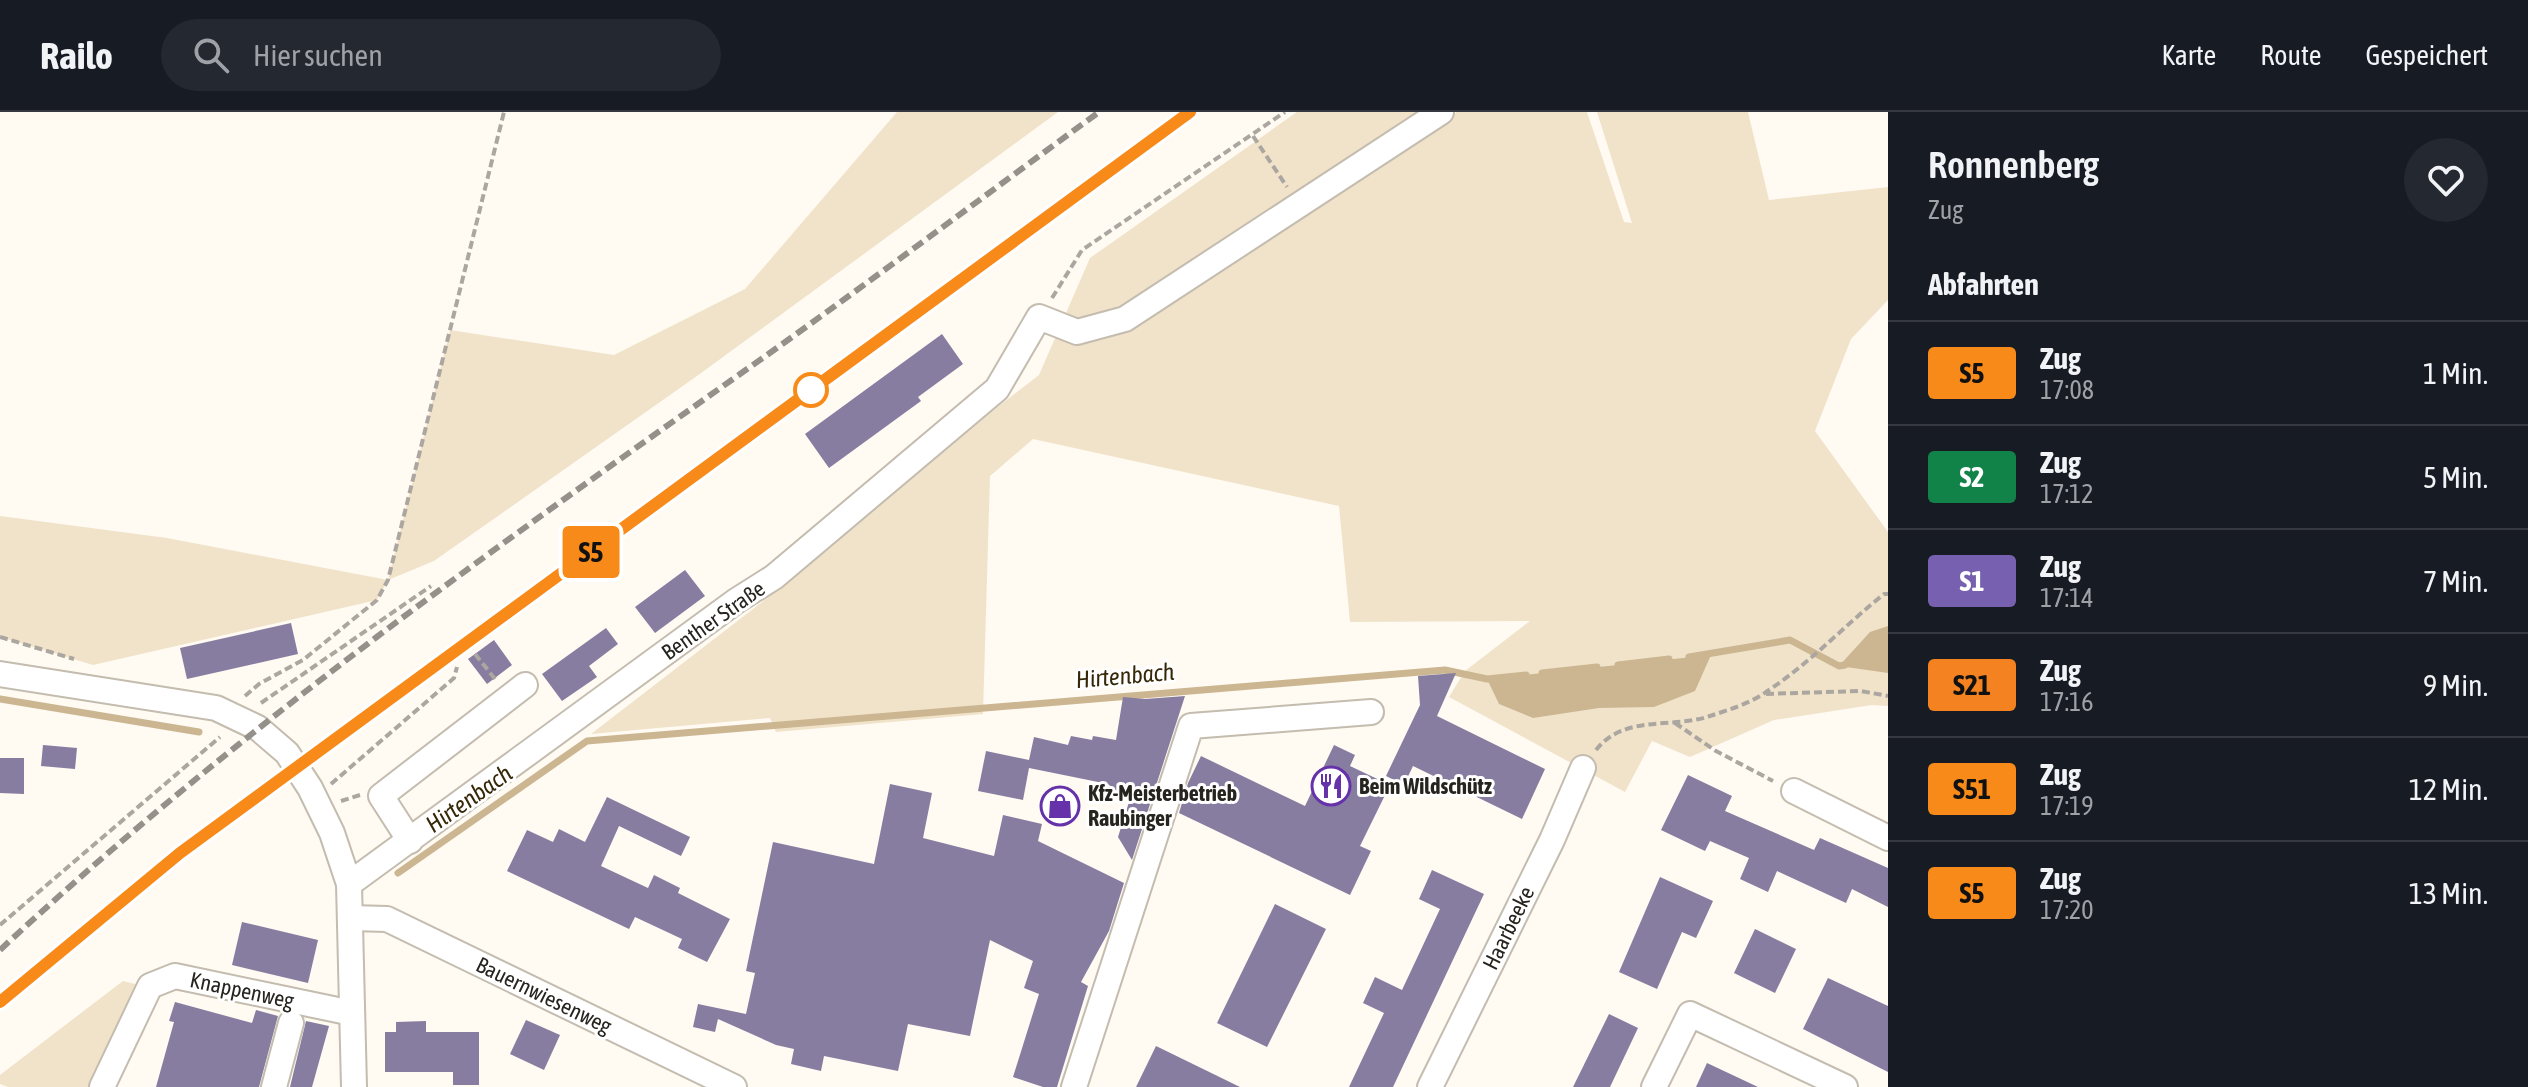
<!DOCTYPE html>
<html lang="de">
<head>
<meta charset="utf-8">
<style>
  :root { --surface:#171b24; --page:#242831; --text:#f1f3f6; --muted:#9ea1a6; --line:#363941 }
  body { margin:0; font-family:"Asap Condensed",sans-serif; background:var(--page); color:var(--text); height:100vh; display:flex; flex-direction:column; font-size:30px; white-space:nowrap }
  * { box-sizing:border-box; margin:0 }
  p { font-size:26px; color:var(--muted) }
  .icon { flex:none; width:44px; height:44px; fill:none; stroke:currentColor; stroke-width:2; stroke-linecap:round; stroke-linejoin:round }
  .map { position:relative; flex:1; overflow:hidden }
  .panel { display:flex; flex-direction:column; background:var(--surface); width:640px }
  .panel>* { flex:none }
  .badge { padding:0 16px; border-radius:6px; font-size:28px; line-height:52px }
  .map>.badge { position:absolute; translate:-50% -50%; box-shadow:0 0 0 4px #fff }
  h2 { padding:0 40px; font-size:30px; line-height:72px }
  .round { display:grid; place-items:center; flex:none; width:84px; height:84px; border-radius:42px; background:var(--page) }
  .head { display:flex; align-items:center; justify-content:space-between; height:136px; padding:0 40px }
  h1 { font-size:38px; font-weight:600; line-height:60px }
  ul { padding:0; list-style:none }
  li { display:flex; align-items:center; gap:24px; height:104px; padding:0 40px; border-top:2px solid var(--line) }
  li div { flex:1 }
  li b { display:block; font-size:30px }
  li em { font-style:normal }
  li .badge { min-width:88px; font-weight:700; text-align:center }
  header { display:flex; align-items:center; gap:48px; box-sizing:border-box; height:112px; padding:0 40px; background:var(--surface); border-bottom:2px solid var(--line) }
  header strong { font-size:38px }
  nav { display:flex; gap:44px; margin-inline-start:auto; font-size:28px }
  .search { width:560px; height:72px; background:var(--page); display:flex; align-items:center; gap:20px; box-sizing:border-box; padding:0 28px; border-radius:44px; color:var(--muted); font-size:30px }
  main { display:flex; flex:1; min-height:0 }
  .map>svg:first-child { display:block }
  .green { fill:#f1e3ca }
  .water { fill:#cbb691 }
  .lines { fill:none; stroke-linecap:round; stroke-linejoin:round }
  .stream { stroke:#cbb691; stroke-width:7 }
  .building { fill:#877da1 }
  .minor-casing { stroke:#c3bcaf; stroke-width:28 }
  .path { stroke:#aba7a0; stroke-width:4; stroke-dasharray:8 4; stroke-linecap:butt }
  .minor { stroke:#fff; stroke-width:24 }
  .rail { stroke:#94918a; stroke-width:6; stroke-dasharray:12 6; stroke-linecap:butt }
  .line-casing { stroke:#fff; stroke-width:18 }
  .line { stroke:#f78a18; stroke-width:12 }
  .stop-dot { fill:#fff; stroke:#f78a18; stroke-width:4 }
  .labels { text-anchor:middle; stroke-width:6; stroke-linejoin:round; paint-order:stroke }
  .street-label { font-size:22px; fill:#26241f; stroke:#fff }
  .poi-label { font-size:22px; font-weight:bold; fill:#26241f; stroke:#fff; text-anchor:start }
  .water-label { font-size:24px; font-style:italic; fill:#362707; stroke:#fff }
</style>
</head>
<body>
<header>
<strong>Railo</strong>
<div class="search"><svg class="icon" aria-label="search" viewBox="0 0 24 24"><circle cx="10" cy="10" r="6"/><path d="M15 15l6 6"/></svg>Hier suchen</div>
<nav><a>Karte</a><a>Route</a><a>Gespeichert</a></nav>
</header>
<main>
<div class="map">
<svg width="1888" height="975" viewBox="0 0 1888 975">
  <rect width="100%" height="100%" fill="#fffaf2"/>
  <g class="green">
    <path d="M897,0h161l-361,264 -263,185 -46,19 -11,20 -284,65 -93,-28v-121l167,22 221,42 62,-250 164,25 131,-66z"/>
    <path d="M1297,0h121l-31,28 6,18 64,-46h130l37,110 8,1 -35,-111h151l21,88 119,-13v113l-37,39 -36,92 73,101v174l-16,-1 -98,15 -84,37 -38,-16 -27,51 -176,-95 16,-26 65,-50 -180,1 -11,-116 -306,-67 -43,37 -7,238 -207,18 -6,-14 -179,16 202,-156 198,-166 48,-37 51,-117z"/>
    <path d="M123,869l20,5 -48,101h-87l-8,-3v-9z"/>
  </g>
  <g class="water">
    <path d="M1888,514v47l-49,-7 31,-34z"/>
    <path d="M1711,543l-16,36 -41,16 -55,1 -66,10 -34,-14 -12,-25z"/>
  </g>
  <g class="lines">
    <g class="stream">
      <path d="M1689,545l101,-17 49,26 6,-1"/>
      <path d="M1618,553l51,-6"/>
      <path d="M1542,561l55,-6"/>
      <path d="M0,587l199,33"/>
      <path d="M398,761l189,-132 858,-71 42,9 39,-4"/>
    </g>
  </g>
  <g class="building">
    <path d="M942,222l21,30 -45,33 3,4 -92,67 -24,-34z"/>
    <path d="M685,458l20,26 -50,37 -20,-26z"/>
    <path d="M291,511l7,31 -111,25 -7,-31z"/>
    <path d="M606,516l12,16 -29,22 8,11 -35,24 -20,-27z"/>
    <path d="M494,528l18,25 -25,19 -19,-25z"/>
    <path d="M1456,561l-19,43 108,53 -23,50 -109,-53 -9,19 -18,-9 34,-71 -2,-29z"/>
    <path d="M1185,584l-53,164 -14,-23 11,-35 -21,-18 -79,-16 -6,32 -45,-9 8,-40 43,9 5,-23 34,8 3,-9 21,4 1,-4 23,4 7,-43 22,2z"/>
    <path d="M43,633l34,3 -2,21 -34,-3z"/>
    <path d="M1334,633l21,10 -5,11 40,19 -30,61 11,5 -21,44 -171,-82 9,-30 13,-27 104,50z"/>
    <path d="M0,646h24v36l-24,-1z"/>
    <path d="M1688,663l44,21 -7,15 89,39 6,-12 68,30v39l-36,-18 -6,14 -69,-32 -9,21 -28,-13 9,-21 -39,-17 -5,10 -44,-21z"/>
    <path d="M890,672l42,9 -9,45 71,18 9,-41 39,9 -4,17 86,42 -15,48 -28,51 7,4 -31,101h-14l-30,-10 26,-83 -15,-6 9,-27 -43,-21 -20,96 -62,-12 -10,47 -74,-15 -3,15 -30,-7 3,-15 -18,-4 -58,-26 -3,13 -22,-5 5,-23 48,10 9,-41 -9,-2 27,-129 101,22z"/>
    <path d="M607,685l83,40 -9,19 -62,-30 -18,40 47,22 6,-13 26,13 -2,5 52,26 -23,43 -29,-14 4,-9 -47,-22 -6,12 -122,-58 20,-41 26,12 6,-13 26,13z"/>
    <path d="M1432,758l52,24 -91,193h-44l35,-74 -21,-10 12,-26 27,13 38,-81 -21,-10z"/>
    <path d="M1660,765l53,24 -17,37 -14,-6 -25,57 -38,-17z"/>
    <path d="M1275,792l51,25 -59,118 -50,-24z"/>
    <path d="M242,810l76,18 -10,43 -76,-18z"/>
    <path d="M1755,817l41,20 -21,44 -41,-20z"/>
    <path d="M1828,866l60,28v66l-85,-43z"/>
    <path d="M175,890l77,21 4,-13 22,6 -19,71h-103l18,-65 -5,-1z"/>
    <path d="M1609,902l29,14 -28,59h-37z"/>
    <path d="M526,908l34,15 -16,35 -34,-16z"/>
    <path d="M306,909l23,5 -17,61h-22z"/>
    <path d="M426,909v11h53v53h-26v-13h-68v-40h11v-10z"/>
    <path d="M1156,934l84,41h-104z"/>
    <path d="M1707,951l51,24h-62z"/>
  </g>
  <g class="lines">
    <g class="minor-casing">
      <g id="minor">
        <path d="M0,562l216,34 42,20 29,25 23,35 22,45 17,51 5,203"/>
        <path d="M1794,679l94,47"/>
        <path d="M410,729l-29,-45 144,-111"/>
        <path d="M349,772l387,-283 38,-24 223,-188 42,-72 38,15 48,-13 316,-207"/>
        <path d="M351,806l36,1 347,168"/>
        <path d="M102,975l48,-101 25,-10 177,37"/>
        <path d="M274,975l17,-64"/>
        <path d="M1074,975l117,-361 180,-14"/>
        <path d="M1430,975l122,-247 31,-72"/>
        <path d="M1654,975l36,-73 155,73"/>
      </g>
    </g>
    <g class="path">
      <path d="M1253,24l34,51"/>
      <path d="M1052,186l30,-48 203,-138"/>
      <path d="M0,525l74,22"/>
      <path d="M475,542l20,25"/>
      <path d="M1766,582l95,-3 27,5"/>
      <path d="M245,584l14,-12 44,-24 74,-60 11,-20 116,-468"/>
      <path d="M261,591l170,-117"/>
      <path d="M1675,611l41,28 57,30"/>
      <path d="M1596,638c28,-36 76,-21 114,-34 18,-6 41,-13 56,-24 43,-28 78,-66 118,-98h4"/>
      <path d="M331,672l123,-106 3,-11"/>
      <path d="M341,689l19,-6"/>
      <path d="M0,813l220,-188"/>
    </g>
    <use href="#minor" class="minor"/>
    <g class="rail">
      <path d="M0,838c240,-224 507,-411 774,-600 109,-78 217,-159 325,-238"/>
      <path d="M0,890l180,-149 1009,-741"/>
    </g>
  </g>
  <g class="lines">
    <g class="line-casing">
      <path id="line" d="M0,890l180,-149 1010,-741"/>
    </g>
    <use href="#line" class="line"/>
  </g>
  <defs>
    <g id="restaurant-ring" transform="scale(2)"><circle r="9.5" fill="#fff" stroke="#6532aa" stroke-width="1.5"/><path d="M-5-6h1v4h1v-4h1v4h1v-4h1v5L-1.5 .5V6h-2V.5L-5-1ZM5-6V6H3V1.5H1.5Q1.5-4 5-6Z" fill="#6532aa"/></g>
    <g id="shop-ring" transform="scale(2)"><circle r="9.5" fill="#fff" stroke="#6532aa" stroke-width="1.5"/><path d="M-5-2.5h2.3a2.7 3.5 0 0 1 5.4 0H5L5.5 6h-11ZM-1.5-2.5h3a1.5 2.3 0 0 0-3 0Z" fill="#6532aa"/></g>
  </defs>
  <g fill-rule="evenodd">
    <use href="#restaurant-ring" x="1331" y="674"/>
    <use href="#shop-ring" x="1060" y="694"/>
  </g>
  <circle class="stop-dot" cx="811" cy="278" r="16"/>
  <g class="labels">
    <g class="street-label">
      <text transform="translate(713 508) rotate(-35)" y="8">Benther Straße</text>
      <text transform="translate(1508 816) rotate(-64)" y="8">Haarbeeke</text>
      <text transform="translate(242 878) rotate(12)" y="8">Knappenweg</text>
      <text transform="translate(544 883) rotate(26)" y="8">Bauernwiesenweg</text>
    </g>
    <g class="poi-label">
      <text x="1359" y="682">Beim Wildschütz</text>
      <text x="1088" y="689">Kfz-Meisterbetrieb<tspan x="1088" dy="25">Raubinger</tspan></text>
    </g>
    <g class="water-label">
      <text transform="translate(1125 564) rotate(-5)" y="8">Hirtenbach</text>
      <text transform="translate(469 687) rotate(-35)" y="8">Hirtenbach</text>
    </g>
  </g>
</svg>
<b class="badge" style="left:591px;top:440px;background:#f78a18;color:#111">S5</b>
</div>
<section class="panel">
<div class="head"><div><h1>Ronnenberg</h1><p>Zug</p></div><a class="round"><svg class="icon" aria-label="heart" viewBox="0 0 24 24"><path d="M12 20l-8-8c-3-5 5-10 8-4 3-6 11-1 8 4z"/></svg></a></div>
<h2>Abfahrten</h2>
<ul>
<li><span class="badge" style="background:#f78a18;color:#111">S5</span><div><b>Zug</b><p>17:08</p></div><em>1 Min.</em></li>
<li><span class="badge" style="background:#118349;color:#fff">S2</span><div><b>Zug</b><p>17:12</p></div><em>5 Min.</em></li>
<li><span class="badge" style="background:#7760b0;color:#fff">S1</span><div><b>Zug</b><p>17:14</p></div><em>7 Min.</em></li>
<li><span class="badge" style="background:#f58220;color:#111">S21</span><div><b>Zug</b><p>17:16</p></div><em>9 Min.</em></li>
<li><span class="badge" style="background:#f78a18;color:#111">S51</span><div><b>Zug</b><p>17:19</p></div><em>12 Min.</em></li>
<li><span class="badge" style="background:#f78a18;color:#111">S5</span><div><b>Zug</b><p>17:20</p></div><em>13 Min.</em></li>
</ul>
</section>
</main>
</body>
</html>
